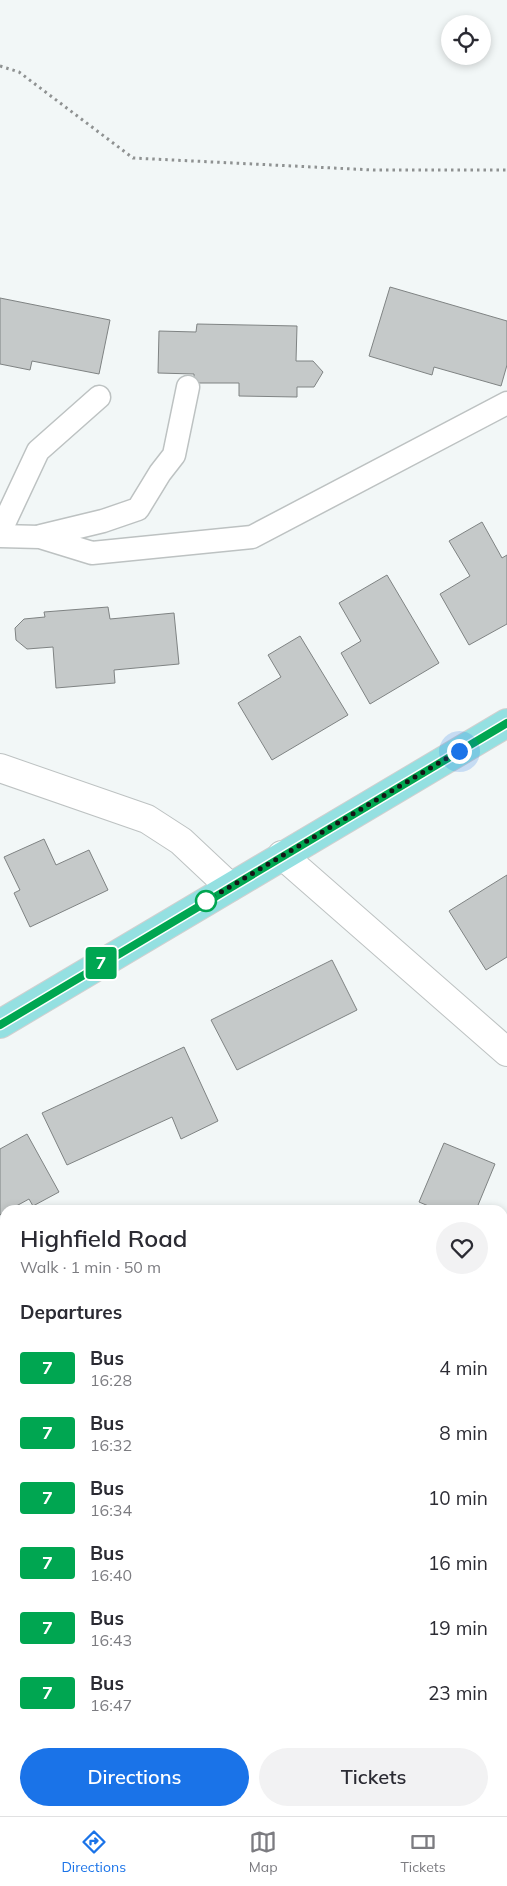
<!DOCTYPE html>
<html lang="en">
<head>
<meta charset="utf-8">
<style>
  :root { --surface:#fff; --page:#f2f2f3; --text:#2b2b33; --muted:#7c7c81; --line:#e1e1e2; --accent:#1a73e8 }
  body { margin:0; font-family:Mulish,sans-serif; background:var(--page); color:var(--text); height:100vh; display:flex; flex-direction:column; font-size:19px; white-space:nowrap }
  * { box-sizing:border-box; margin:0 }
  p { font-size:16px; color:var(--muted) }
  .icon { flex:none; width:28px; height:28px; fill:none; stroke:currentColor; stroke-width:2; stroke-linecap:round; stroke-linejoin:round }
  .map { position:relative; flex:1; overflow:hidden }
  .panel { position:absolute; left:0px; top:1205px; width:508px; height:611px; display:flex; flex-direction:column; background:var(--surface); border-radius:15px 15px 0 0; box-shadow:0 2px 8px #0003 }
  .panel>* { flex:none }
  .badge { padding:0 10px; border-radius:4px; font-size:18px; line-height:32px }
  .fabs { position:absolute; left:441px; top:15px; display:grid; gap:10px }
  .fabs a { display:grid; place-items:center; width:50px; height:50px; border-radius:50%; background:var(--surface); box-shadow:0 2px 8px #0003; font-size:25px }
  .you { position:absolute; width:25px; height:25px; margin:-12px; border:4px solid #fff; border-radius:50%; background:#1a73e8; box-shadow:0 0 0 8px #1a73e833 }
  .map>.badge { position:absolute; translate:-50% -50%; box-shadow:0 0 0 2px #fff }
  h2 { padding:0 20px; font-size:19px; line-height:45px }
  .round { display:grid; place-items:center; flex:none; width:52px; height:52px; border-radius:26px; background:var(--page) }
  .summary { display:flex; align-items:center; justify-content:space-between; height:85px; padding:0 20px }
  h1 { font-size:24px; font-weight:600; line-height:38px }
  .button { display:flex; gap:10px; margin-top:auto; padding:10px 20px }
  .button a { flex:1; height:58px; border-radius:30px; background:var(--accent); color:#fff; font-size:20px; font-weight:600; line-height:58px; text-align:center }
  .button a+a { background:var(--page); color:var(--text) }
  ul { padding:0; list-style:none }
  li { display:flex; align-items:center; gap:15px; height:65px; padding:0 20px }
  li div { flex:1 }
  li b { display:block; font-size:19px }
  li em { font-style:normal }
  li .badge { min-width:55px; font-weight:700; text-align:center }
  .dock { display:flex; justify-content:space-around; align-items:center; height:70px; border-top:1px solid var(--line); background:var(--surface); font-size:14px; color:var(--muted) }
  .dock a { display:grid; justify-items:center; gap:2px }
  .dock .on { color:var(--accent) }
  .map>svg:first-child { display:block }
  .green { fill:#80d4d4 }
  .building { fill:#c5c9c9; stroke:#7f8383 }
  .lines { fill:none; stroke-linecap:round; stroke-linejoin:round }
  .service-casing { stroke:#bdc2c2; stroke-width:25 }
  .minor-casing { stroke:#bdc2c2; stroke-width:30 }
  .primary-casing { stroke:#d0d0d0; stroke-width:30 }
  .path { stroke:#8f9292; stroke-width:3; stroke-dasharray:2.5 4; stroke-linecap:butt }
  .service { stroke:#fff; stroke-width:22 }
  .minor { stroke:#fff; stroke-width:28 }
  .primary { stroke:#94e0e1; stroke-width:28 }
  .line-casing { stroke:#fff; stroke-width:11 }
  .line { stroke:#00a651; stroke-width:8 }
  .walk { stroke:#151616; stroke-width:5; stroke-dasharray:0 9 }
  .stop-dot { fill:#fff; stroke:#00a651; stroke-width:2.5 }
</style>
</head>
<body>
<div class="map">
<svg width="507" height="1816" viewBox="0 0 507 1816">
  <rect width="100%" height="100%" fill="#f2f7f7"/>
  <path class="green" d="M74,1811h178l7,5h-183z"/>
  <g class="building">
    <path d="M390,287l117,34v44l-6,21 -67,-19 -2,8 -63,-19z"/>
    <path d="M0,298l110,22 -11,54 -67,-13 -2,9 -30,-6z"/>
    <path d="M197,324l100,2 -1,35h17l10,11 -9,15h-17v10l-58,-1v-13h-45v-9l-36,-1 1,-42 37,1z"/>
    <path d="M482,522l20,36 5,-3v69l-38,21 -29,-51 30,-18 -21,-35z"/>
    <path d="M387,575l52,88 -69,41 -29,-51 20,-12 -22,-38z"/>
    <path d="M108,607l2,12 64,-6 5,51 -65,6 1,13 -59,5 -3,-41 -26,2 -11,-9 -1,-12 9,-9 21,-2 -1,-5z"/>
    <path d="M300,636l48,79 -76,45 -34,-57 43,-26 -13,-22z"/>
    <path d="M44,839l12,26 33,-15 19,40 -78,37 -16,-34 6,-3 -16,-33z"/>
    <path d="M507,875v82l-21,13 -37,-59z"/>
    <path d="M332,960l25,50 -120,60 -26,-50z"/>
    <path d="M184,1047l34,74 -37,18 -9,-22 -105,48 -25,-52z"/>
    <path d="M27,1134l32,58 -26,14 -4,-7 -20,11h-4v2l-5,3v-66z"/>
    <path d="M444,1143l51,21 -19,46h-38l-19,-8z"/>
    <path d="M2,1462l3,2v55l-5,-3v-51z"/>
    <path d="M507,1524v56l-5,-4v-46z"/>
    <path d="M0,1534l5,4v53l-5,7z"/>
    <path d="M312,1811h117l-3,5h-107z"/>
  </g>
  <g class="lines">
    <g class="service-casing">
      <g id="service">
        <path d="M0,532l38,-81 61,-54"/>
        <path d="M0,536l40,1 52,16 160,-16 255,-134"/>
        <path d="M41,536l62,-15 35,-12 22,-36 14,-18 14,-68"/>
      </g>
    </g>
    <g class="minor-casing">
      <g id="minor">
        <path d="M0,768l147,51 34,22 49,46"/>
        <path d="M282,855l225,197"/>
        <path d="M502,1696l5,-3"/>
        <path d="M0,1747l5,-5"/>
      </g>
    </g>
    <g class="primary-casing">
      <path id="primary" d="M0,1024l507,-301"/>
    </g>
    <g class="path">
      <path d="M0,66l19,6 114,86 240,12h134"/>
      <path d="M502,1235l5,-3"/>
    </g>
    <use href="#service" class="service"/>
    <use href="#minor" class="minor"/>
    <use href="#primary" class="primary"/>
  </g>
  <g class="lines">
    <g class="line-casing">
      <path id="line" d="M0,1025l507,-302"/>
    </g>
    <use href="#line" class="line"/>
    <path class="walk" d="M206,901l253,-150"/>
  </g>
  <circle class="stop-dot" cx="206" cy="901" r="10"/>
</svg>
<div class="fabs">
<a><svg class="icon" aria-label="locate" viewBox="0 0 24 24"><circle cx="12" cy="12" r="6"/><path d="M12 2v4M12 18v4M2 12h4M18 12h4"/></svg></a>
</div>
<div class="you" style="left:459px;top:751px"></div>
<b class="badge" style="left:101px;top:963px;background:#00a651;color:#fff">7</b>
<section class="panel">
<div class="summary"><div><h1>Highfield Road</h1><p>Walk · 1 min · 50 m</p></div><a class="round"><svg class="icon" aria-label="heart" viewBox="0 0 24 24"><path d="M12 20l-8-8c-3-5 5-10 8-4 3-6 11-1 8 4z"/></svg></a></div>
<h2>Departures</h2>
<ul>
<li><span class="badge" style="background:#00a651;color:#fff">7</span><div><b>Bus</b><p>16:28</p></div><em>4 min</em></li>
<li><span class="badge" style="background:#00a651;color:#fff">7</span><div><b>Bus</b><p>16:32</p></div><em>8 min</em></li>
<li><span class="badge" style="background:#00a651;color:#fff">7</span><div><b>Bus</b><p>16:34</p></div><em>10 min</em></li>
<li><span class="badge" style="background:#00a651;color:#fff">7</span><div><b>Bus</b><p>16:40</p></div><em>16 min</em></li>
<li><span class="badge" style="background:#00a651;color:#fff">7</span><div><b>Bus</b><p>16:43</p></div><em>19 min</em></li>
<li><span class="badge" style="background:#00a651;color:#fff">7</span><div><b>Bus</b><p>16:47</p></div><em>23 min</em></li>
</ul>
<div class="button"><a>Directions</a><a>Tickets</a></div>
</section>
</div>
<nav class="dock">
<a class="on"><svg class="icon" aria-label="directions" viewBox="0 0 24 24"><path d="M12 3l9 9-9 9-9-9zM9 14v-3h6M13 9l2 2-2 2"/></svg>Directions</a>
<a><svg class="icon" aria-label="map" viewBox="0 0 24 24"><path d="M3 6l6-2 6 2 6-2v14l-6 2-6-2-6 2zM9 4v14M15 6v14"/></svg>Map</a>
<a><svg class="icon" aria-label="tickets" viewBox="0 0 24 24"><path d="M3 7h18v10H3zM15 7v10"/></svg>Tickets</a>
</nav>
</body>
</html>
